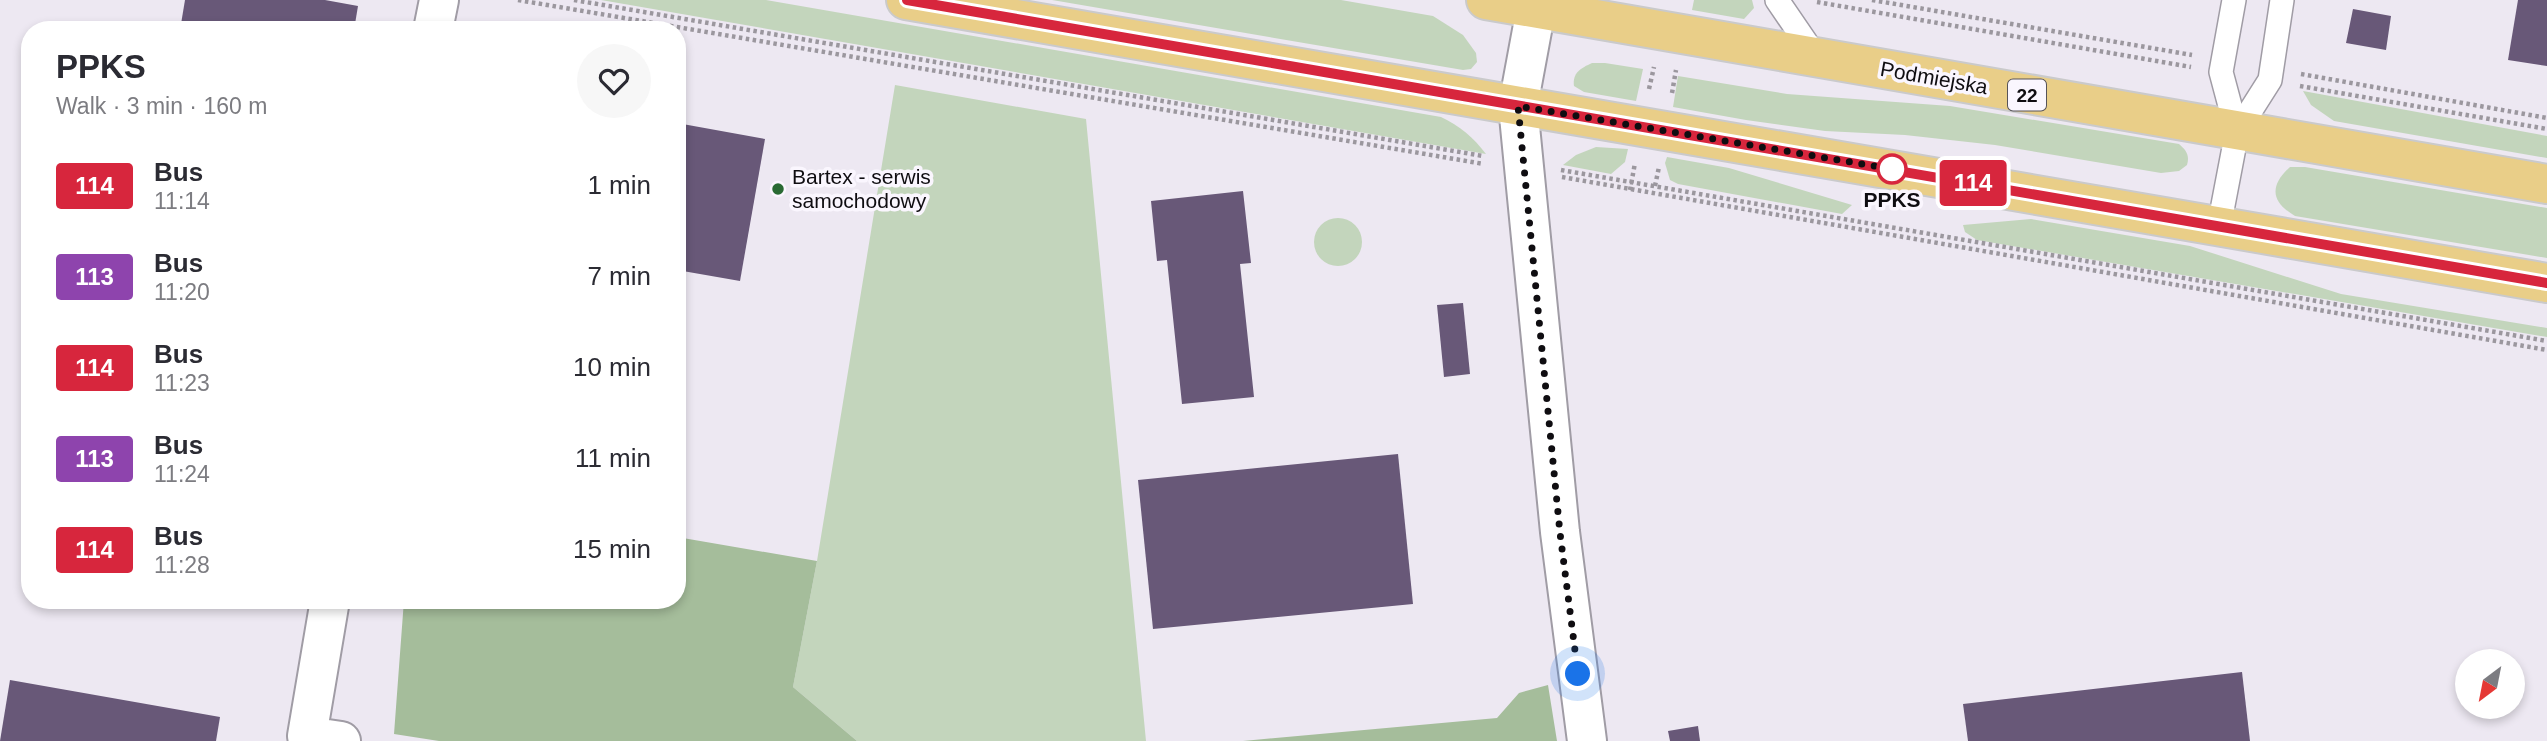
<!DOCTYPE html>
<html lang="en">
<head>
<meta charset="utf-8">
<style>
  :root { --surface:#fff; --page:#f7f7f7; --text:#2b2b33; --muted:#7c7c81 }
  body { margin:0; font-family:Arial,sans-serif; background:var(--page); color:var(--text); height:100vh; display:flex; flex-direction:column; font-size:26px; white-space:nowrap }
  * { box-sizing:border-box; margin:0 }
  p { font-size:23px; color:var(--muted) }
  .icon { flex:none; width:38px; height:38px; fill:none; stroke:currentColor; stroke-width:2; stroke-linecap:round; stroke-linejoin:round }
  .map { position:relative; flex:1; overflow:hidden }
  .sheet { position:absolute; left:21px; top:21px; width:665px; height:588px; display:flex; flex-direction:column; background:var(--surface); border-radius:28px; box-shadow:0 4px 10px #0003 }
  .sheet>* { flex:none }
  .badge { padding:0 14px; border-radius:5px; font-size:24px; line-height:46px }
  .needle { width:46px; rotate:212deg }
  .buttons { position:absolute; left:2455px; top:649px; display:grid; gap:14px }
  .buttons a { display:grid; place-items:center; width:70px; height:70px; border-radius:50%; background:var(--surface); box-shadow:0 4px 10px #0003; font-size:35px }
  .you { position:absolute; width:35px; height:35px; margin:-18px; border:5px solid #fff; border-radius:50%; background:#1a73e8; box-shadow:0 0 0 10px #1a73e833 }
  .map>.badge { position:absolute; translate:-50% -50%; box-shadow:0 0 0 4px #fff }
  .round { display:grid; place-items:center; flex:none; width:74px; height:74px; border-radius:37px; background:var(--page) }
  .head { display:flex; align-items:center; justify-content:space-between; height:119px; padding:0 35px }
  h1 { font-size:33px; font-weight:600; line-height:52px }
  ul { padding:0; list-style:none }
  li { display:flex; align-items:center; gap:21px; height:91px; padding:0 35px }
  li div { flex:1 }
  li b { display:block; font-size:26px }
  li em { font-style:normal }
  li .badge { min-width:77px; font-weight:700; text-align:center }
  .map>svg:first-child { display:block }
  .green { fill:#c3d5bc }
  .forest { fill:#a5bd9b }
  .building { fill:#685878 }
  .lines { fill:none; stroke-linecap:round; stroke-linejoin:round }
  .service-casing { stroke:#a09ca5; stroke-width:26 }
  .minor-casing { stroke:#a09ca5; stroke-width:42 }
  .primary-casing { stroke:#cacacb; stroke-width:42 }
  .path { stroke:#9b979e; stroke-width:4.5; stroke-dasharray:3.5 3.5; stroke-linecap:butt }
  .service { stroke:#fff; stroke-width:23 }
  .minor { stroke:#fff; stroke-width:38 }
  .primary { stroke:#e9ce88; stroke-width:38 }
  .line-casing { stroke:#fff; stroke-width:16 }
  .line { stroke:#d7263d; stroke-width:10 }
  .walk { stroke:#0f0d11; stroke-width:7; stroke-dasharray:0 12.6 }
  .stop-dot { fill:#fff; stroke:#d7263d; stroke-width:3.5 }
  .poi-dot { fill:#296a33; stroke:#faf6fe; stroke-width:2.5 }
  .labels { text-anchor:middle; stroke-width:7; stroke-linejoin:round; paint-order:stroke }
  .shield { fill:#faf6fe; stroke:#565358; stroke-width:2 }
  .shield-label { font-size:19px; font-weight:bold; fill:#0f0d11 }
  .street-label { font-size:21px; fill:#0f0d11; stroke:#faf6fe }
  .poi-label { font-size:21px; fill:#0f0d11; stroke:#faf6fe; text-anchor:start }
  .stop-label { font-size:21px; font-weight:bold; fill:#0f0d11; stroke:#faf6fe }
</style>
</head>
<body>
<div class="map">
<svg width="2547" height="741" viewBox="0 0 2547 741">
  <rect width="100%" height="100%" fill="#ede8f2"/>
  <g class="green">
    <path d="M601,0h165l675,117c19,9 32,20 45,37z"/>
    <path d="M1052,0h289l92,16 30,19 13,18 1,9 -6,7 -8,1z"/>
    <path d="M1694,0h58l2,8 -10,11 -52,-9z"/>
    <path d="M1592,63h13l38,6 -7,32 -52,-9 -10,-6c-2,-13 7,-18 18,-23z"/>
    <path d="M1678,76l109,18 163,12 229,38c7,6 11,11 8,21l-8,6 -18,2 -166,-28 -90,-10 -80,-4 -79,-11 -73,-13z"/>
    <path d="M895,85l191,34 60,622h-289l-64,-54 24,-126z"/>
    <path d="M2303,91l244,45v22l-213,-37 -23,-16z"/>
    <path d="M1596,147l32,2 -3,13 -14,12 -48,-9 13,-10z"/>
    <path d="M1667,157l62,11 123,37 -10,9 -164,-30 -8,-4 -5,-17z"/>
    <path d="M2290,167h15l242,41v50l-252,-42c-24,-14 -26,-30 -5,-49z"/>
    <circle cx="1338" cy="242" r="24"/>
    <path d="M2031,219l159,27 151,48 206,34v9l-570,-97 -12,-8 -2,-7z"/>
  </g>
  <g class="forest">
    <path d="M677,537l140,24 -24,126 64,54h-418l-45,-7 10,-134h273z"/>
    <path d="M1548,685l9,56h-314l254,-23 22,-25z"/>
  </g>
  <g class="building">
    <path d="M185,0h140l33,6 -4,24h-174z"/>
    <path d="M2518,0h29v66l-39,-6z"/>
    <path d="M2353,9l38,7 -5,34 -40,-7z"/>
    <path d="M677,123l88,16 -25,142 -63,-11z"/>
    <path d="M1243,191l8,72 -11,1 14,133 -72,7 -15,-144 -10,1 -6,-60z"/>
    <path d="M1463,303l7,71 -26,3 -7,-72z"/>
    <path d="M1398,454l15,150 -260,25 -15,-149z"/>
    <path d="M2242,672l8,69h-282l-5,-37z"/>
    <path d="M10,680l210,37 -4,24h-216z"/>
    <path d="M1698,726l2,15h-30l-2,-10z"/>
  </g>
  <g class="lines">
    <g class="service-casing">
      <g id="service">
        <path d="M1777,0l39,57"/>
        <path d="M2234,0l-13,72 16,60"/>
        <path d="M2219,226l18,-94 33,-52 12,-80"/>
      </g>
    </g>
    <g class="minor-casing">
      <g id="minor">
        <path d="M1536,9l-18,97 42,426 27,209"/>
        <path d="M433,30l6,-30"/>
        <path d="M330,600l-23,136 34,5"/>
      </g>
    </g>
    <g class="primary-casing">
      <g id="primary">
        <path d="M906,0l1641,283"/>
        <path d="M1486,0l1061,184"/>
      </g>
    </g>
    <g class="path">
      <path d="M518,0l966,164"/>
      <path d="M574,0l909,156"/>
      <path d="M1872,0l320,55"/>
      <path d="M1817,2l374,65"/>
      <path d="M2301,74l246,44"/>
      <path d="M2300,86l247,43"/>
      <path d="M1649,89l5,-22"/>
      <path d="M1672,93l4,-23"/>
      <path d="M1561,170l986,171"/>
      <path d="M1562,177l985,173"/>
      <path d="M1655,186l4,-19"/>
      <path d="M1630,190l5,-27"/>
    </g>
    <use href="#service" class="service"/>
    <use href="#minor" class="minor"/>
    <use href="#primary" class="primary"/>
  </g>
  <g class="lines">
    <g class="line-casing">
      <path id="line" d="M907,0l1640,283"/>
    </g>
    <use href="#line" class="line"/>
    <path class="walk" d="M1578,674l-18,-141 -42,-427 374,63"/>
  </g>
  <circle class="stop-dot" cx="1892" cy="169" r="14"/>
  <circle class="poi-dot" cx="778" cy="189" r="7"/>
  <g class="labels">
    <rect class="shield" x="2008" y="79.5" width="38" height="31" rx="5"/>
    <g class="shield-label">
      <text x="2027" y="102">22</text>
    </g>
    <g class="street-label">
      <text transform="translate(1934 78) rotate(10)" y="7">Podmiejska</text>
    </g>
    <g class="poi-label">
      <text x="792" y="184">Bartex - serwis<tspan x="792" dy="24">samochodowy</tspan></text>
    </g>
    <g class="stop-label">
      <text x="1892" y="207">PPKS</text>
    </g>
  </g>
</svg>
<div class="buttons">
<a><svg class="needle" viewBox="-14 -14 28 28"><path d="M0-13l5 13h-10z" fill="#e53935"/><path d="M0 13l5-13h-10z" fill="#7c7c81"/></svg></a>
</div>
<div class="you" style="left:1578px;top:674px"></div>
<b class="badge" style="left:1973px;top:183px;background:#d7263d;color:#fff">114</b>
<section class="sheet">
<div class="head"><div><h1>PPKS</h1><p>Walk · 3 min · 160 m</p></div><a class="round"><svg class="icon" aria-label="heart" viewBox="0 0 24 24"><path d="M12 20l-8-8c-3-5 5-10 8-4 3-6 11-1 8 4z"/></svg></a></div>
<ul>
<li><span class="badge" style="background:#d7263d;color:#fff">114</span><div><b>Bus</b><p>11:14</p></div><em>1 min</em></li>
<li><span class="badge" style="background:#8e44ad;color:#fff">113</span><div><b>Bus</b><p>11:20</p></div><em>7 min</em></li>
<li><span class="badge" style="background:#d7263d;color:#fff">114</span><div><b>Bus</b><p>11:23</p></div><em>10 min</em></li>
<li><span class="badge" style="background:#8e44ad;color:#fff">113</span><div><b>Bus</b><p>11:24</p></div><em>11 min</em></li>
<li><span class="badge" style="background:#d7263d;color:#fff">114</span><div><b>Bus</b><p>11:28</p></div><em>15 min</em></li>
</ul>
</section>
</div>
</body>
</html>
